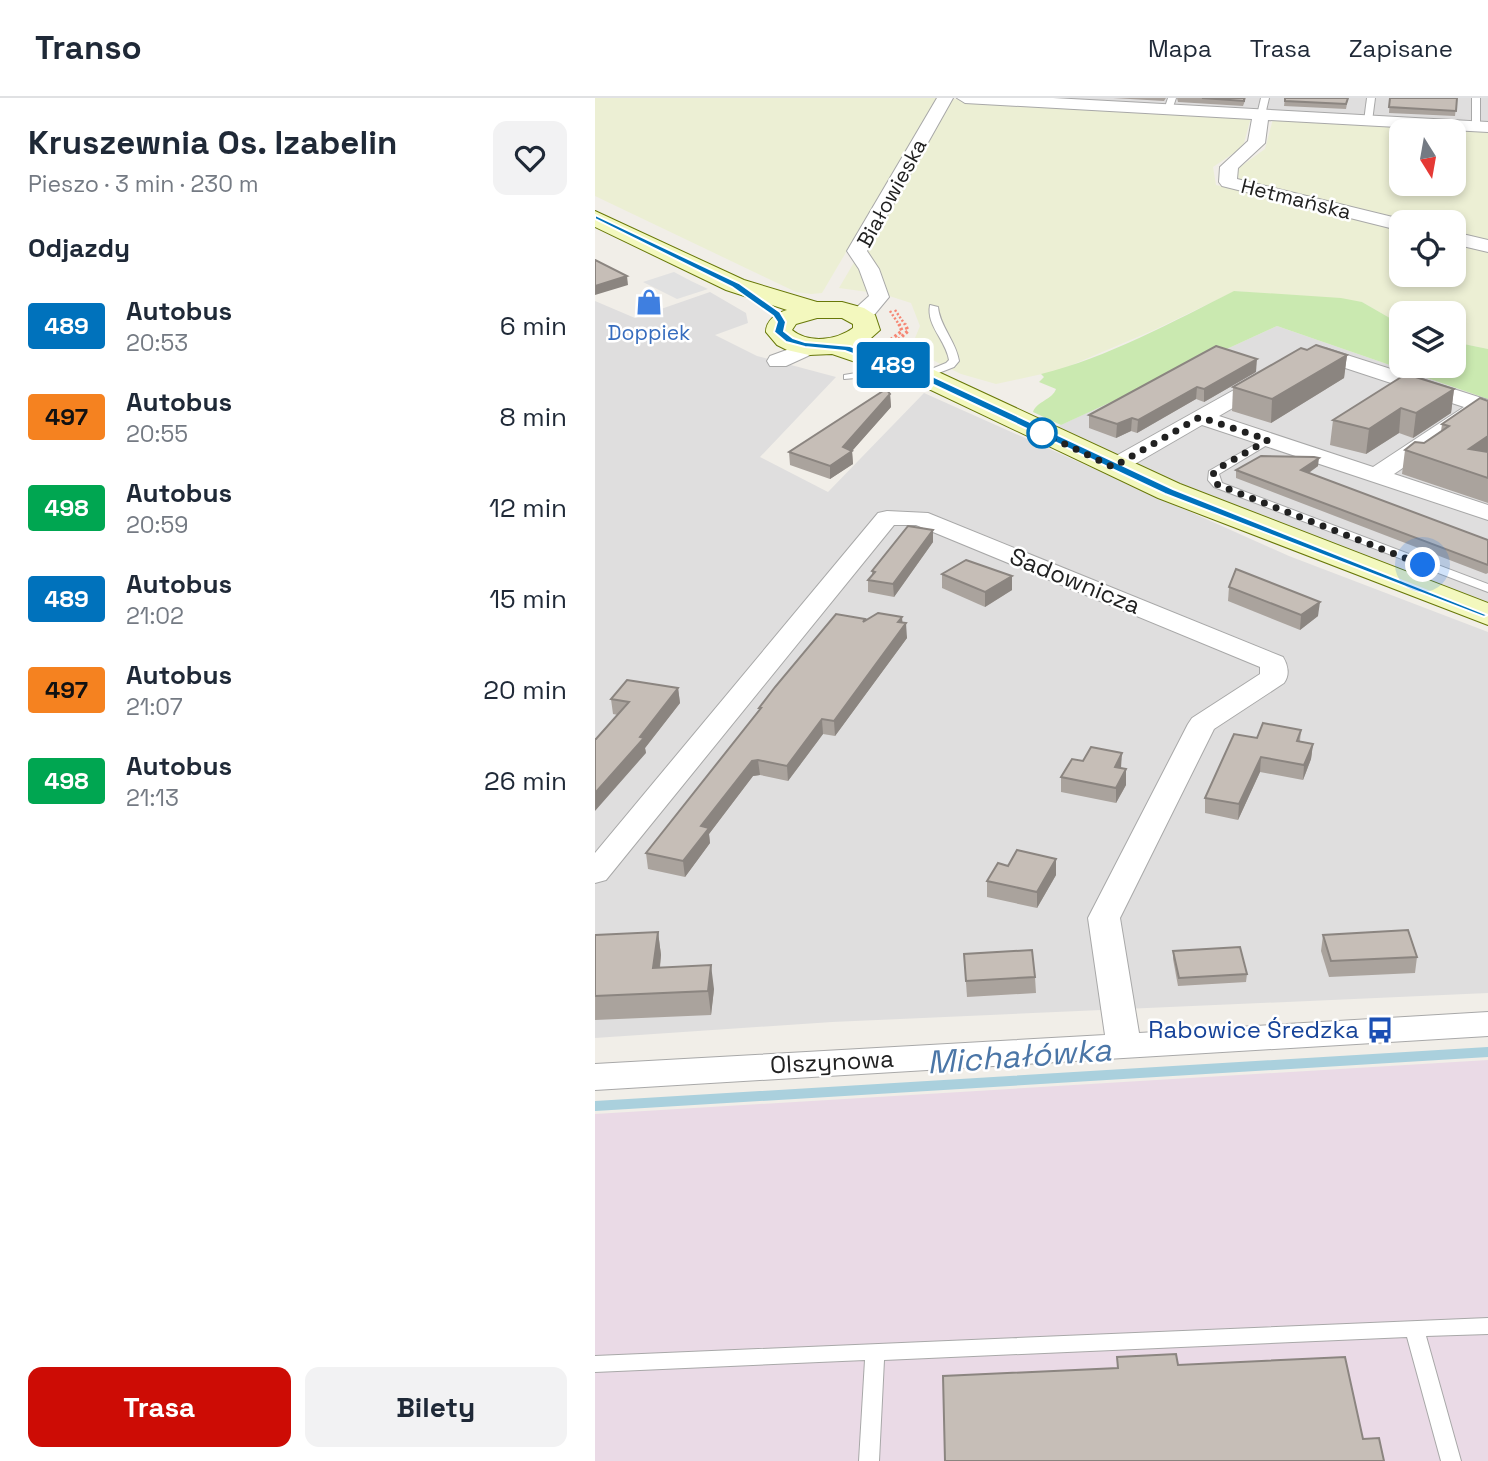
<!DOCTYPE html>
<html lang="pl">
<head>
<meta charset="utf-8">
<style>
  :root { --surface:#fff; --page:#f2f2f3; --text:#1f2937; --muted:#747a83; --line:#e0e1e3; --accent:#cd0c05 }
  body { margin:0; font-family:"Space Grotesk",sans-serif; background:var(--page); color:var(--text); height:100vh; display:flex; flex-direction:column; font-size:26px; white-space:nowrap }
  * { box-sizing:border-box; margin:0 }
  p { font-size:23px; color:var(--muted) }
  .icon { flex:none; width:38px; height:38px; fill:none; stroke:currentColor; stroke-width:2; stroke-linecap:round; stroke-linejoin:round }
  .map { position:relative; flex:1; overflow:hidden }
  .side { display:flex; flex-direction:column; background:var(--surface); width:595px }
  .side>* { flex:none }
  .badge { padding:0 14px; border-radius:5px; font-size:24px; line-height:46px }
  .needle { width:46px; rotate:169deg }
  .tools { position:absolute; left:794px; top:21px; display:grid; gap:14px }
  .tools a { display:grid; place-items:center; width:77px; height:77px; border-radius:14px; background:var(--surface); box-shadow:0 4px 10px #0003; font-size:35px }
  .you { position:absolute; width:35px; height:35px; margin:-18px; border:5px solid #fff; border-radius:50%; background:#1a73e8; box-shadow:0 0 0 10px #1a73e833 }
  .map>.badge { position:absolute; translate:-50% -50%; box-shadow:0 0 0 4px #fff }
  h2 { padding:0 28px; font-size:26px; line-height:63px }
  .round { display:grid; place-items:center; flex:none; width:74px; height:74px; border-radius:14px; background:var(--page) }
  .overview { display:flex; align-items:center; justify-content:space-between; height:119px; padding:0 28px }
  h1 { font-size:33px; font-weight:600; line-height:52px }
  .cta { display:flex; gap:14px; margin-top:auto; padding:14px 28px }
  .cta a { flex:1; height:80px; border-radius:14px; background:var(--accent); color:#fff; font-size:28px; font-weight:600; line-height:80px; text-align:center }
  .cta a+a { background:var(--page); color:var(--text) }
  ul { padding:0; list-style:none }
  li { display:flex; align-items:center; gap:21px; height:91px; padding:0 28px }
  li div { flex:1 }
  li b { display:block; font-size:26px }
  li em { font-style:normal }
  li .badge { min-width:77px; font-weight:700; text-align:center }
  header { display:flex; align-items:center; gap:42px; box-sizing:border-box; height:98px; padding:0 35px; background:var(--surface); border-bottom:2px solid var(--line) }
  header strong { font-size:33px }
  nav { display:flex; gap:38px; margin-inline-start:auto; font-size:24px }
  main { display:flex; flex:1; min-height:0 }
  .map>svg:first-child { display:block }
  .residential { fill:#dfdede }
  .industrial { fill:#eadae6 }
  .farmland { fill:#ecefd4; fill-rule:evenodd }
  .grass { fill:#cae9b0 }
  .parking { fill:#e1e1e1 }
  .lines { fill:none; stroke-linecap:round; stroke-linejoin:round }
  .stream { stroke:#aad0dd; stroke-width:10 }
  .lane-casing { stroke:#a8a8a8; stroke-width:2 }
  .street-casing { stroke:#a8a8a8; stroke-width:2 }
  .secondary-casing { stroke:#687808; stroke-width:2 }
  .path-far1 { stroke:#f68573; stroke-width:2.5; stroke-dasharray:2 2; stroke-linecap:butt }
  .path { stroke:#f68573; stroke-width:3.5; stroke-dasharray:2.5 2.5; stroke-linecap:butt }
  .lane { fill:#fff; fill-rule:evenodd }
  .street { fill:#fff; fill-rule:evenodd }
  .secondary { fill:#f3f8be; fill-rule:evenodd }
  .wall { fill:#aaa39d }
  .shaded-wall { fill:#8b8580 }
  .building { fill:#c6beb7; stroke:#8b8580; stroke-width:2 }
  .line { fill:#0072bc; stroke:#fff; stroke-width:2 }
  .walk { stroke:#212121; stroke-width:7; stroke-dasharray:0 12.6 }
  .stop-dot { fill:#fff; stroke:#0072bc; stroke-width:3.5 }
  .labels { text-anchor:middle; stroke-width:5; stroke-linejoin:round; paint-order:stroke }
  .far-street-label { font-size:21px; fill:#212121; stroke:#fff }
  .far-shop-label { font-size:21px; fill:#366cbe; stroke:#fff }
  .street-label { font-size:24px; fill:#212121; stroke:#fff }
  .transit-label { font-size:24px; fill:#164399; stroke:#fff; text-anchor:end }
  .near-water-label { font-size:32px; font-style:italic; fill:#4b76a7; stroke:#fff }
</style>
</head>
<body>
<header>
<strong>Transo</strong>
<nav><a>Mapa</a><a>Trasa</a><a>Zapisane</a></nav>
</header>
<main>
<section class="side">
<div class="overview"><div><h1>Kruszewnia Os. Izabelin</h1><p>Pieszo · 3 min · 230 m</p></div><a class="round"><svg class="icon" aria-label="heart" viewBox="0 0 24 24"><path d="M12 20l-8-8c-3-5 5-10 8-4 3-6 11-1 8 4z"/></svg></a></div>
<h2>Odjazdy</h2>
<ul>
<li><span class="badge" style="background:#0072bc;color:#fff">489</span><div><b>Autobus</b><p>20:53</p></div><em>6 min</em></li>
<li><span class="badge" style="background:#f58220;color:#111">497</span><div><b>Autobus</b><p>20:55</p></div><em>8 min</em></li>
<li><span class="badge" style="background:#00a651;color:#fff">498</span><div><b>Autobus</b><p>20:59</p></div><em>12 min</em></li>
<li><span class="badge" style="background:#0072bc;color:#fff">489</span><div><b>Autobus</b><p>21:02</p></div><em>15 min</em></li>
<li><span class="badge" style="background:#f58220;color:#111">497</span><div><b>Autobus</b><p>21:07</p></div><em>20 min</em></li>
<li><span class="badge" style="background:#00a651;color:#fff">498</span><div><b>Autobus</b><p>21:13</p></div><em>26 min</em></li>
</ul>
<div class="cta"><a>Trasa</a><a>Bilety</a></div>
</section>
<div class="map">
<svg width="893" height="1363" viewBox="0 0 893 1363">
  <rect width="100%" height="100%" fill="#f1eee8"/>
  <g class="residential">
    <path d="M430,0h463v28z"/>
    <path d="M115,194l36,21 2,10 -33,12 42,21 79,21 -76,80 68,35 96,-99 365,163 199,76v361l-656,29 -237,16v-737l40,17z"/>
    <path d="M682,228l211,73v205l-232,-87 -202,-89z"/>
  </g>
  <path class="industrial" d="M893,962v401h-893v-347z"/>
  <g class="farmland">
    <path d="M0,0h342l-115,195 -11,1 -15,-2 -201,-96z"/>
    <path d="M355,1l301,18 -8,30 -30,20 3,18 186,45v45h52v-32l34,8v98l-34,-7v-29h-52v12l-40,-23 -127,-11 -81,39 -94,40 -64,14 -35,-10 -57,-28 11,-8 5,-12 -9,-23 -28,-9 -44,-6z"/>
    <path d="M678,21l215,12v110l-34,-8v-11h-44l-171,-42 -2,-11 28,-20zM807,33h52v53h-52z"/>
  </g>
  <path class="grass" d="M639,193l107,7 21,4 40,23v41h52v-24l34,7v50l-211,-73 -216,99 -28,-13c4,-11 19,-12 23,-23l-17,-7 5,-5 -3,-3c66,-16 133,-53 193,-83z"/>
  <path class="parking" d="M79,174l17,9 17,8 -31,10 -34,-17z"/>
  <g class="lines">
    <path class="stream" d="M0,1008l893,-54"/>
    <g class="lane-casing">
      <g id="lane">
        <path d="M573,0h8l-4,12 -4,2 -4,-2z"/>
        <path d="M666,0h8l-4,17 -4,2 -4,-2z"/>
        <path d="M772,0h8l-3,23 -4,2 -4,-2z"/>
        <path d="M877,0h8v29l-4,2 -4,-2z"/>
        <path d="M335,207l8,2c2,20 18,34 21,54l-5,6 -51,20 -35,-10 -24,2v-4l24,-4 34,10 44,-18 3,-3c-3,-20 -23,-34 -19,-55z"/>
        <path d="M673,339l5,3 -1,2 -53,32 3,9 266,101v8l-274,-105 -6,-7 1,-9z"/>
        <path d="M893,1220v16l-62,2 35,125h-20l-34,-124 -523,23 -5,101h-20l6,-101 -270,12v-16z"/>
      </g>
    </g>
    <g class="street-casing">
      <g id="street">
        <path d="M342,0h16l-86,153 12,18 10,28 -20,24h-14l-3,-4 6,-11 11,-10 -10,-27 -12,-18z"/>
        <path d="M362,0h96l435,24v10l-220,-12 -3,23 -27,25 -1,11 172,42 -7,1v9l-180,-45 -3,-4 1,-15 28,-26 4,-22 -287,-16z"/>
        <path d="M859,134l34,8v12l-34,-8z"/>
        <path d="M219,242l7,2 4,4 -4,4 -35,16h-16l-3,-5 3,-5z"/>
        <path d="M730,250l163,52v10l-94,64 94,31v15l-286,-95 -81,47h-16l-4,-5 4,-5 163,-91 8,2 3,5 -3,5 -57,33 154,51 91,-60 -140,-46h-24l-3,-5 3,-5z"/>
        <path d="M292,413l41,2 355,144c5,8 7,18 1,26l-70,46 -94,189 19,115 349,-21v24l-893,54v-26l510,-29 -17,-117 100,-194 4,-6 68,-44v-7l-344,-142h-22l-288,355 -11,3v-30l283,-340z"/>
      </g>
    </g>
    <g class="secondary-casing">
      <path id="secondary" d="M0,113l149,69 73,22h25l22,6 11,7 5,15 -18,16 72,24 246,114 308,119v22l-330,-127 -244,-116 -82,-28 -23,1 -22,-5 -10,-5 -11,-13c0,-12 11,-19 21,-22l-61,-20 -131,-63zM222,220h25l11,6v4c-16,12 -44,16 -61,2l4,-6z"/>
    </g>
    <g class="path-far1">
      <path d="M300,212l11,16"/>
      <path d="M295,213l10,15"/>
    </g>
    <g class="path">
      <path d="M296,245l-2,-2 13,-10 -3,-7"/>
      <path d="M303,247l1,-6 9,-8 -3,-7"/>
    </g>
    <use href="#lane" class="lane"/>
    <use href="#street" class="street"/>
    <use href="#secondary" class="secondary"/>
  </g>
  <g class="wall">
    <path d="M518,0h53l-2,3z"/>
    <path d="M582,0h69l-3,8 -65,-4z"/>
    <path d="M690,0h63l-2,11 -62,-3z"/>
    <path d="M795,0h67l-2,18 -66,-3z"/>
    <path d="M712,252l40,5 -3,23 -73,45 -39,-12 1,-24z"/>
    <path d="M661,274l-52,30 -8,-3 -59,34 -6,-2 -15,7 -27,-10v-13z"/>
    <path d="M859,291l-3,24 -38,25 -14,-5 -33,21 -36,-9 3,-25z"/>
    <path d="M295,296l1,13 -39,44 1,13 -23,15 -40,-14 -1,-13z"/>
    <path d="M893,303v102l-86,-29 3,-24 19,-7 17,-12 1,-7z"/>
    <path d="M723,368l-9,7 179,67v33l-2,1 -250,-96v-8z"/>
    <path d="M338,432v12l-39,55 -26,-5v-12l4,-5v-4z"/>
    <path d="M347,476l70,2v14l-27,17 -43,-19z"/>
    <path d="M634,489l89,29 -18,14 -72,-29z"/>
    <path d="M270,521v1l37,2 5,16 -72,98 -12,-2 -35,47 -28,-6 -7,1 -44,58 1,9 -25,34 -37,-8 -2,-16 113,-143v-2z"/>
    <path d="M83,590l2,15 -35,45 1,5 -50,-14 22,-24 -5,-1 -2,-15z"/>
    <path d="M706,632l-1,11 13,3 -2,15 -8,21 -43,-8 -22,48 -33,-7v-15l52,-60z"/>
    <path d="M526,670l5,1v16l-10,18 -55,-11v-15z"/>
    <path d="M413,768l48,9 -19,33 -50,-11v-16z"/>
    <path d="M63,834l3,23 -1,13 54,21 -3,26 -116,5v-85z"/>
    <path d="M728,837l94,22 -2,16 -86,4 -8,-26z"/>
    <path d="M578,853l74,23 -1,8 -68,4 -5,-27z"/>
    <path d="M369,856l71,23 1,16 -69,4z"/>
  </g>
  <g class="shaded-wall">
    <path d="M32,178l1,9 -33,10v-9z"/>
    <path d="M752,257l-3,23 -73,45 1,-24z"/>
    <path d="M662,261l-1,13 -52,30v-13z"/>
    <path d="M602,289l-1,12 -59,34 1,-13z"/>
    <path d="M859,291l-3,24 -38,25 3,-25z"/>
    <path d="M295,296l1,13 -39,44 1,13 -23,15v-13l13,-19z"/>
    <path d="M806,310l-2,25 -33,21 3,-25z"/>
    <path d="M537,320l-1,13 -15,7 1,-14z"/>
    <path d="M893,338v21l-22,15 3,-23z"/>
    <path d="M724,360l-1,8 -17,12v-8z"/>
    <path d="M338,432v12l-39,55 -1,-13z"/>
    <path d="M417,478v14l-27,17v-15z"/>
    <path d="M725,504l-2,14 -18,14 1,-15z"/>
    <path d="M307,519l1,11 3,-5 1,15 -72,98 -1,-15z"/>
    <path d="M83,590l2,15 -35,45 1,5 -51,58v-18z"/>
    <path d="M227,621l1,15 -35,47 -1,-15z"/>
    <path d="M718,646l-2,15 -8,21 1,-15z"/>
    <path d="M527,655l-1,15 -6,-1z"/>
    <path d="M666,659l-1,15 -22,48 1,-16z"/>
    <path d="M163,662l2,15 -7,1 -44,58 1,9 -25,34 -2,-16 18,-35 51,-65z"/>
    <path d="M531,671v16l-10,18v-15z"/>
    <path d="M461,761v16l-19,33v-16z"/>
    <path d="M63,834l3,23 -4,36 -4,-23z"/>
    <path d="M116,867l3,24 -3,26 -3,-24z"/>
  </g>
  <g class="building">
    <path d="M607,0h42v3z"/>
    <path d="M690,0h63l-2,6 -61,-3z"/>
    <path d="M795,0h67l-1,13 -67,-4z"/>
    <path d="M0,162l32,16 -32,10z"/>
    <path d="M721,247l31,10 -75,44 -39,-12 68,-39 6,2z"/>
    <path d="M621,248l41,13 -53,30 -7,-2 -59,33 -6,-2 -15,6 -28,-9z"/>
    <path d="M811,276l48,15 -38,24 -15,-5 -32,21 -36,-9z"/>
    <path d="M291,291l4,5 -47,53 9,4 -22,15 -41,-14z"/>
    <path d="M885,300l8,3v35l-19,13 19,3v26l-83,-28 10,-8 9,1 25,-17 -7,-2z"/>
    <path d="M666,358l53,1 5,1 -18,12 187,70v25l-252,-95z"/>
    <path d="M313,428l25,4 -40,54 -25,-4 7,-8 -3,-1z"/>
    <path d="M371,462l46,16 -27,16 -43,-18z"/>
    <path d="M641,471l84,33 -19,13 -72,-28z"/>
    <path d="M283,515l24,4 -4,5 8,1 -72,98 -12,-2 -35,47 -29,-6 -6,1 -51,65 8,2 -26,33 -37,-8 115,-145h-2l16,-21 61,-73 29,5 -2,3z"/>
    <path d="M32,582l51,8 -38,49 4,1 -49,55v-54h1l33,-37 -18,-3z"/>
    <path d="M668,625l38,7 -4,11 16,3 -9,21 -43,-8 -22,47 -34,-6 29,-64 23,4z"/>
    <path d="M496,649l31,6 -7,14 11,2 -10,19 -55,-11 11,-18 11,2z"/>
    <path d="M422,752l39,9 -19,33 -50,-11 11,-18 10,3z"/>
    <path d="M813,832l9,27 -86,4 -8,-26z"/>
    <path d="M63,834l-5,36 58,-3 -3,26 -113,5v-61z"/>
    <path d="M645,849l7,27 -68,4 -6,-27z"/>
    <path d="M437,852l3,27 -69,4 -2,-27z"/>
    <path d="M581,1256l2,11 167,-8 18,82 16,-1 5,23h-439l-2,-85 175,-8 -1,-11z"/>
  </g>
  <path class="line" d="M0,117l144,68 41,29 6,10 -2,9 9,7 12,4 45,4 78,28 245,115 315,126 -4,2 -319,-123 -244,-115 -76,-28 -40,-4 -19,-5 -12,-10 3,-10 -4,-6 -41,-29 -137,-68z"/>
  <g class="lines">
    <path class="walk" d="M447,335l71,34 87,-50 68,23 -49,28 -6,6 1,6 4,5 205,80"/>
  </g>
  <defs>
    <g id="shop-bare" transform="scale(2.1)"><path d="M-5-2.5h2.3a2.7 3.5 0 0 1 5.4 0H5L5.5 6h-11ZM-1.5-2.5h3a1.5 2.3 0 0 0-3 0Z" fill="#3f7fe0" stroke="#fff" stroke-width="2.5" paint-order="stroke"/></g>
    <g id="bus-bare" transform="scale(2.1)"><path d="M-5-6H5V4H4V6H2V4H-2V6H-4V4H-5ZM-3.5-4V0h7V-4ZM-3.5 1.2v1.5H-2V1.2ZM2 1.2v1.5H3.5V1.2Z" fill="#1a4fb4" stroke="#fff" stroke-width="2.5" paint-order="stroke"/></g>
  </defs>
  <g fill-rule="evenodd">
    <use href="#shop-bare" x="54" y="204"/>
    <use href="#bus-bare" x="785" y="932"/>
  </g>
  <circle class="stop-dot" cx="447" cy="335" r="14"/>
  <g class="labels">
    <g class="far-street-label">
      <text transform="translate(297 95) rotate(-61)" y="7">Białowieska</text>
      <text transform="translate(701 101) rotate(14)" y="7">Hetmańska</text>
    </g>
    <g class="far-shop-label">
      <text x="54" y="242">Doppiek</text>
    </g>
    <g class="street-label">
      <text transform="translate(480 483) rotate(22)" y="8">Sadownicza</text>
      <text transform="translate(237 964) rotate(-3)" y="8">Olszynowa</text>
    </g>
    <g class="transit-label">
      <text x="764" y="940">Rabowice Średzka</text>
    </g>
    <g class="near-water-label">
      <text transform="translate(424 958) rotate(-4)" y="11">Michałówka</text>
    </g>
  </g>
</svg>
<div class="tools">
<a><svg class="needle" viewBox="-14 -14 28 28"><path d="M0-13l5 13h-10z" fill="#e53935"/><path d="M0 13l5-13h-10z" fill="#747a83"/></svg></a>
<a><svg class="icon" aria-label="locate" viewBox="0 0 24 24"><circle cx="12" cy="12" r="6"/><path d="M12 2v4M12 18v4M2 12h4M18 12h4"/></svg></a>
<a><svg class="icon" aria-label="layers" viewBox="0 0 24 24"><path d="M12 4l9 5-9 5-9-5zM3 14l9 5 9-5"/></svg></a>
</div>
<div class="you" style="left:828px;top:467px"></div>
<b class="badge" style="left:298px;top:267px;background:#0072bc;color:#fff">489</b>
</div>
</main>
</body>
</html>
